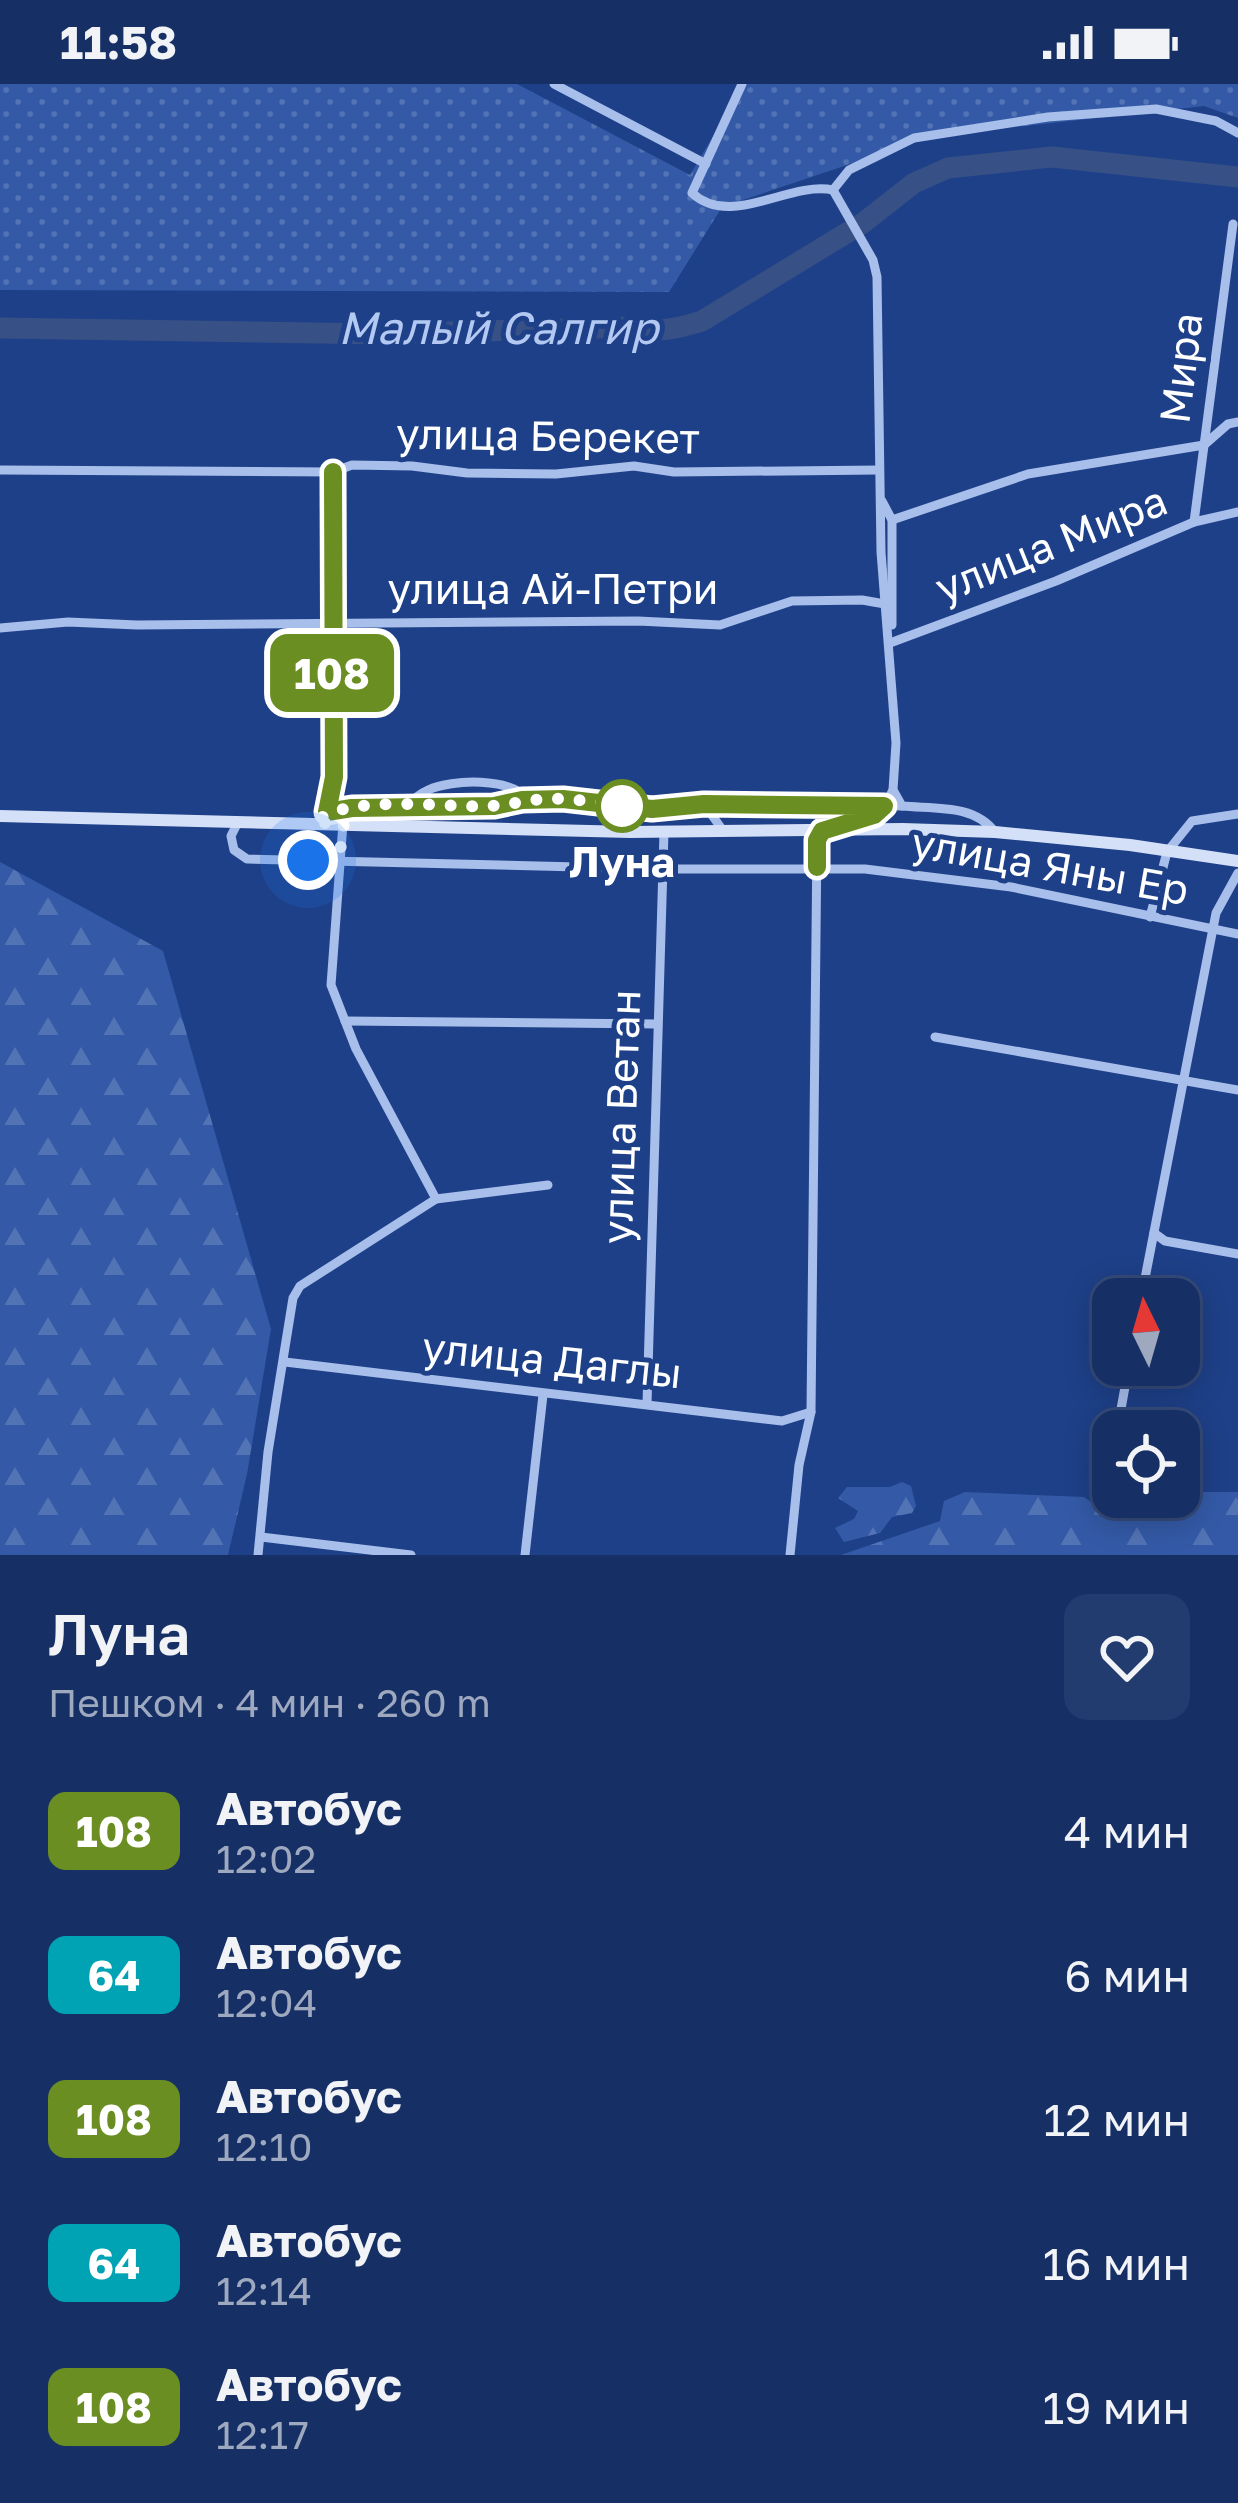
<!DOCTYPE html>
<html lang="ru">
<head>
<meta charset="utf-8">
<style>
  :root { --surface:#163066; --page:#233c6f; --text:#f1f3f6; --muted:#9ea9bf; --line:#354b7a }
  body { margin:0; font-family:"Golos Text",sans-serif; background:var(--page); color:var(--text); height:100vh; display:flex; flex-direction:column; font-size:45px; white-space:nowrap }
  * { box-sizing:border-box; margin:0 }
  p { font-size:39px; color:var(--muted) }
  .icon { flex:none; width:66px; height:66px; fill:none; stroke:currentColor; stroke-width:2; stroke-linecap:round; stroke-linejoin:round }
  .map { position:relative; height:1471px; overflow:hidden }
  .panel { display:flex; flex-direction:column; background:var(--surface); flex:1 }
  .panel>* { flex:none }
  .badge { padding:0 24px; border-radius:18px; font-size:42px; line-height:78px }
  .needle { width:78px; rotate:355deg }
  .buttons { position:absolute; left:1092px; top:1194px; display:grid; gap:24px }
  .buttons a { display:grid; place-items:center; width:108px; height:108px; border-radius:24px; background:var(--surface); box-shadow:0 6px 30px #0003,0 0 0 3px var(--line); font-size:60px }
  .you { position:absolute; width:60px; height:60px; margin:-30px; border:9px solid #fff; border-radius:50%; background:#1a73e8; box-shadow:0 0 0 18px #1a73e833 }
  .map>.badge { position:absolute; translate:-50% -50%; box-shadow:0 0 0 6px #fff }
  .round { display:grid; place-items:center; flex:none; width:126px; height:126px; border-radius:24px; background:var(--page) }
  .headline { display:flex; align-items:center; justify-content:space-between; height:204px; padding:0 48px }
  h1 { font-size:57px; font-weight:600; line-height:90px }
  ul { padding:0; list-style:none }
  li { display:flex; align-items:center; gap:36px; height:144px; padding:0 48px }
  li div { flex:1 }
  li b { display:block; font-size:45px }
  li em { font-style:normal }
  li .badge { min-width:132px; font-weight:700; text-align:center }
  .status { display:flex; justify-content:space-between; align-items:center; height:84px; padding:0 60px; background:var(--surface); direction:ltr }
  .status svg { height:33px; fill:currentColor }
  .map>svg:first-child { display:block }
  .grass { fill:url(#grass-dots) }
  .forest { fill:url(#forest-firs) }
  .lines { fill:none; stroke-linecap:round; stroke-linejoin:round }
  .river { stroke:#375086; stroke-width:21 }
  .minor { stroke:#a8beeb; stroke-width:9 }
  .secondary { stroke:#d4dff8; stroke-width:12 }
  .line-casing { stroke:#fff; stroke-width:27 }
  .line { stroke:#6b8e23; stroke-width:18 }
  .walk { stroke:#fff; stroke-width:12; stroke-dasharray:0 21.6 }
  .stop-dot { fill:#fff; stroke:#6b8e23; stroke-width:6 }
  .labels { text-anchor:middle; stroke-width:10; stroke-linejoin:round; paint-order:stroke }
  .street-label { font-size:42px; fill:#fff; stroke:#1e4088 }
  .stop-label { font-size:42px; font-weight:bold; fill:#fff; stroke:#1e4088 }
  .water-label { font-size:45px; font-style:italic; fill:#b3c9f2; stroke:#1e4088 }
</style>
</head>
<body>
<div class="status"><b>11:58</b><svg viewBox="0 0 49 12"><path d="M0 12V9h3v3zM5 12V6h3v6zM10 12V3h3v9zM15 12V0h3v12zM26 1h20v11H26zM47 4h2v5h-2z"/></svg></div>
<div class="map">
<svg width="1238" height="1471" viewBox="0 0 1238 1471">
  <defs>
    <pattern id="grass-dots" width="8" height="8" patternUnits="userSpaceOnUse" patternTransform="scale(3)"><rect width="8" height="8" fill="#345aa7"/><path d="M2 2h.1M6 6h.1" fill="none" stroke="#5273b4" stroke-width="1.8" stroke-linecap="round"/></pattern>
    <pattern id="forest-firs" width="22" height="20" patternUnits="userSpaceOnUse" patternTransform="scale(3)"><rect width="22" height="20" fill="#345aa7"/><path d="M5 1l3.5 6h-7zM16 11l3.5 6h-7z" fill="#5273b4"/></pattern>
  </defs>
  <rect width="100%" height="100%" fill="#1e4088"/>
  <path class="grass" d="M0,0h517l173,91 54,-91h494v34l-34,-12 -270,30 -212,71 -53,85 -669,-2z"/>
  <g class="forest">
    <path d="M0,778l163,89 108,378 -24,145 -19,81h-228z"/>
    <path d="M902,1398l9,4 5,20 -4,7 -20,4 -12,16 -36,9 -9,-14 19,-9 4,-8 -20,-13 9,-11h43z"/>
    <path d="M965,1408l119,5 7,5 22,-8v3h66v-5h59v63h-397l99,-34 4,-20z"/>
  </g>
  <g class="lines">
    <path class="river" d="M0,244l380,6 250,-7c27,6 47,2 72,-6l161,-98 51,-40 34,-15 104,-11 186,20"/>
    <g class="minor">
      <path d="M554,0l152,80"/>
      <path d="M742,0l-50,109c39,36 96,-12 141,-3"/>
      <path d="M833,106l40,70 4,17 4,275 15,191 -3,47 9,16c33,3 72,-2 93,26"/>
      <path d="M833,106l16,-20 65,-32 134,-21 108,-8 60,12 22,12"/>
      <path d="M0,386l333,2 19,-7 60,1 55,7 89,1 78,-8 40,6 205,-2"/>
      <path d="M882,417l10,19v105"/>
      <path d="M892,436l136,-46 176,-29 24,-21 10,-2"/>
      <path d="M1194,438l39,-298"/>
      <path d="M0,544l68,-6 69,3 501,-4 82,4 72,-24 70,-1 23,4"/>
      <path d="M890,559l166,-62 138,-59 44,-10"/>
      <path d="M704,720l20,28"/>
      <path d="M404,723c7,-6 15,-13 24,-17 24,-11 83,-13 100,10"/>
      <path d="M327,727l8,-34 -2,-305"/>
      <path d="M327,728l25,-4 142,-2 28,-6 41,-2 89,11 52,-5 198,2"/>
      <path d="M343,739l-12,162 25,64 80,150"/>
      <path d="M237,740l-6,12 3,14 13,9 413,10h205l146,18 227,47"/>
      <path d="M1150,833l17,-65 25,-31 46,-7"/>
      <path d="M345,937l312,3"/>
      <path d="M935,953l303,53"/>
      <path d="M1154,1149l11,8 73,13"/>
      <path d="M1141,1215l75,-386 22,-40"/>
      <path d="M285,1278l497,59 29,-9"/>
      <path d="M647,1320l17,-572"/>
      <path d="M1117,1347l12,-66"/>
      <path d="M1112,1369l1,-3"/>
      <path d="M261,1453l150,18"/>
      <path d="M258,1471l10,-103 25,-154 7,-12 136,-87 112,-14"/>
      <path d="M525,1471l18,-160"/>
      <path d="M790,1471l9,-90 12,-53 6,-572c16,-28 57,-8 76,-50"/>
    </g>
    <path class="secondary" d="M0,732l630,16 273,-3 92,3 135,13 108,16"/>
  </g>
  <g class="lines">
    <g class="line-casing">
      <path id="line" d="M333,388l1,305 -7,35 25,-4 142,-2 28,-6 41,-1 89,10 52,-5 180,2 -10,9 -52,16 -5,9v27"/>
    </g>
    <use href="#line" class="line"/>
    <path class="walk" d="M308,776l31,-1 5,-36h-30c33,-30 129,-15 174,-17 25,-1 49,-9 75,-7 21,1 43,5 65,8l-6,-1"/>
  </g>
  <circle class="stop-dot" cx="622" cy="722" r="24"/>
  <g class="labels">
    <g class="street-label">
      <text transform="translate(1181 284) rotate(-83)" y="15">Мира</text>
      <text transform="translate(548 352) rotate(1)" y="15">улица Берекет</text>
      <text transform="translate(1051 460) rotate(-22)" y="15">улица Мира</text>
      <text x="553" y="520">улица Ай-Петри</text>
      <text transform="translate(1050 782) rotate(10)" y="15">улица Яны Ер</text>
      <text transform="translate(621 1033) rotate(-88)" y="15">улица Ветан</text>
      <text transform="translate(552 1276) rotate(6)" y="15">улица Даглы</text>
    </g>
    <g class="stop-label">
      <text x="622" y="793">Луна</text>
    </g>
    <g class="water-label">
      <text x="498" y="260">Малый Салгир</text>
    </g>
  </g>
</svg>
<div class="buttons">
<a><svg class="needle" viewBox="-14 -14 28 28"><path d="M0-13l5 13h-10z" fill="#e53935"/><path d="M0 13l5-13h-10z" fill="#9ea9bf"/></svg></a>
<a><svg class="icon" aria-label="locate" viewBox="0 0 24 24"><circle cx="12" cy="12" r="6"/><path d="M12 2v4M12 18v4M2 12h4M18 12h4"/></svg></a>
</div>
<div class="you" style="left:308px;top:776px"></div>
<b class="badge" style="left:332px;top:589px;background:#6b8e23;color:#fff">108</b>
</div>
<section class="panel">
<div class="headline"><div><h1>Луна</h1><p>Пешком · 4 мин · 260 m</p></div><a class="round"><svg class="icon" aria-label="heart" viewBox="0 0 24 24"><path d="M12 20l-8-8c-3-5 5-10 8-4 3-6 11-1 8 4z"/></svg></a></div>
<ul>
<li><span class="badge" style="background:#6b8e23;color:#fff">108</span><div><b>Автобус</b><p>12:02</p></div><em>4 мин</em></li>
<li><span class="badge" style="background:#00a3b4;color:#fff">64</span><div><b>Автобус</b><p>12:04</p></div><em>6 мин</em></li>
<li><span class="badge" style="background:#6b8e23;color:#fff">108</span><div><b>Автобус</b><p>12:10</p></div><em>12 мин</em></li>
<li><span class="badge" style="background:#00a3b4;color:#fff">64</span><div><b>Автобус</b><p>12:14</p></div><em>16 мин</em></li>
<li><span class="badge" style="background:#6b8e23;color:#fff">108</span><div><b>Автобус</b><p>12:17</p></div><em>19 мин</em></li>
</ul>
</section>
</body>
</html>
